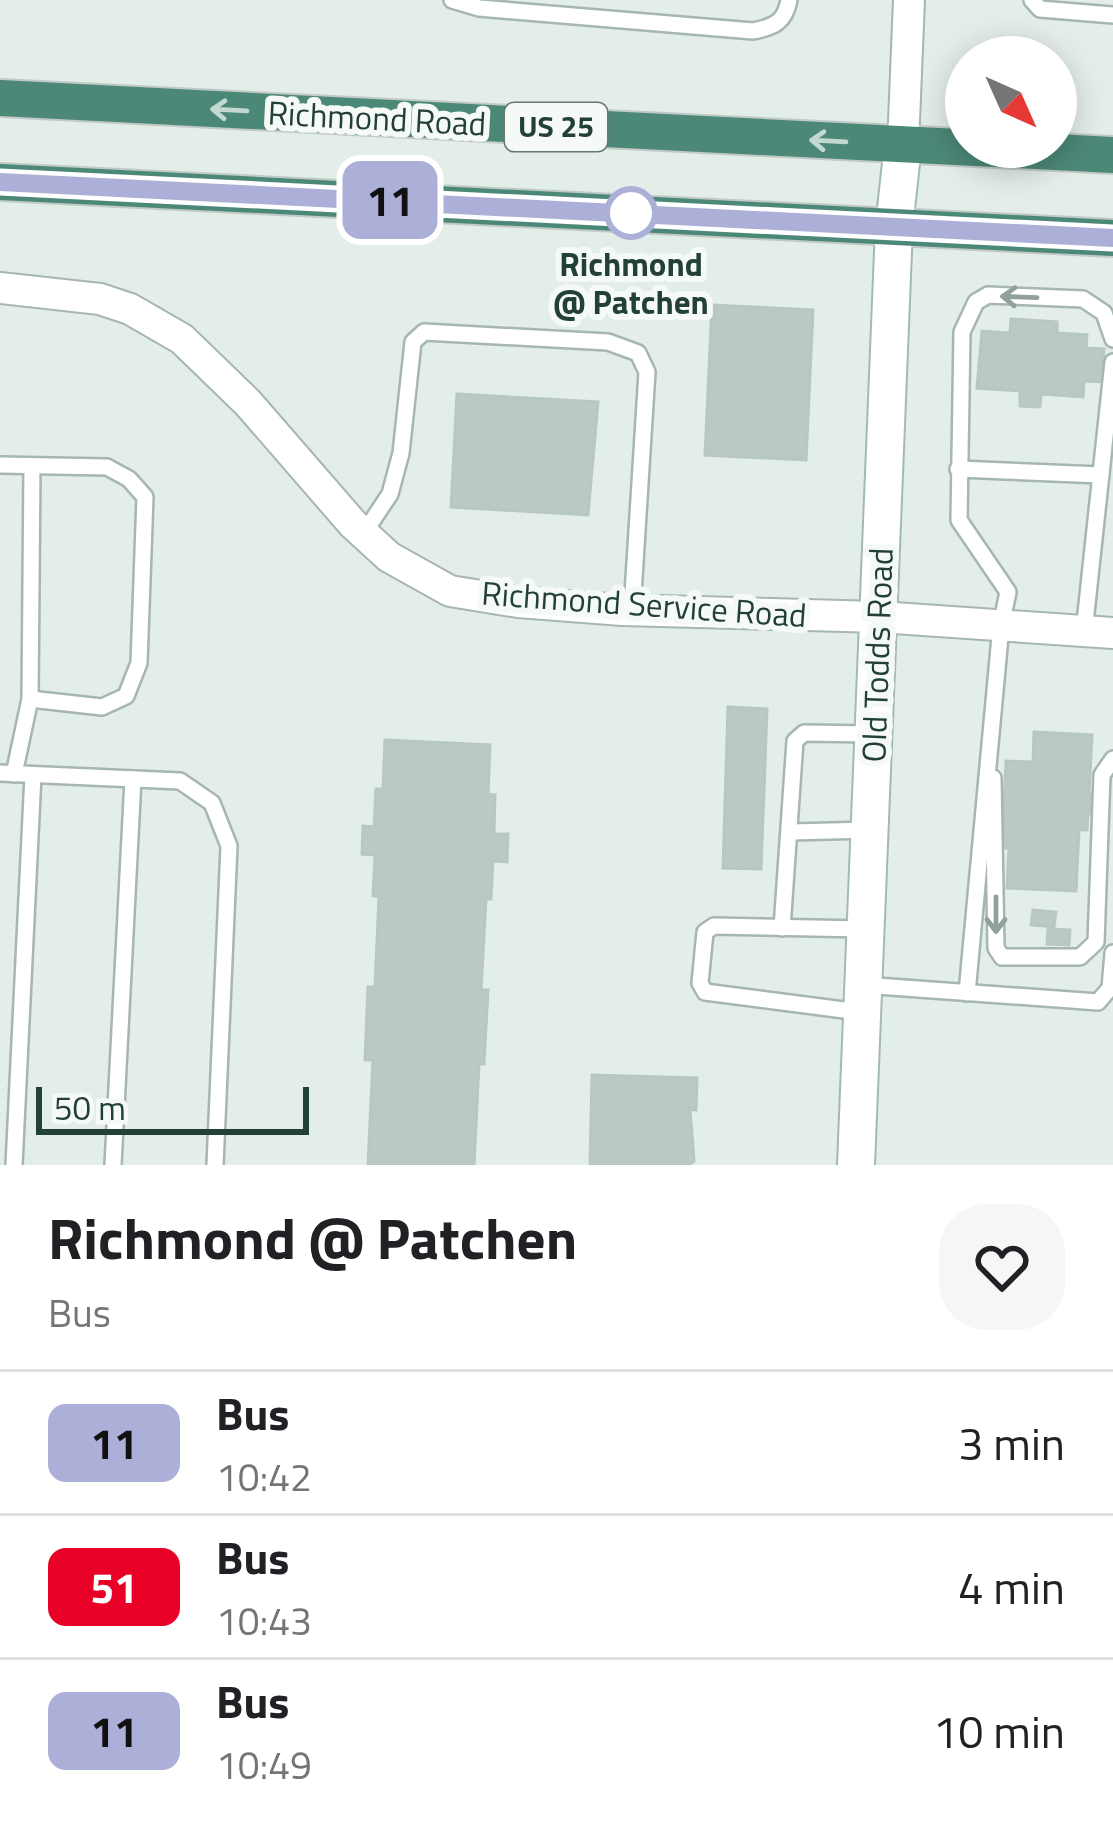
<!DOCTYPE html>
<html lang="en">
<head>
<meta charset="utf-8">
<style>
  :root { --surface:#fff; --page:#f6f6f6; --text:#202124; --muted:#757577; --line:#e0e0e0 }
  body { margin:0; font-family:"Titillium Web",sans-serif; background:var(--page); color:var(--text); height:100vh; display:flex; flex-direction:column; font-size:45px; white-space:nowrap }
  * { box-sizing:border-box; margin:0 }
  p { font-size:39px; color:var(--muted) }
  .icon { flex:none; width:66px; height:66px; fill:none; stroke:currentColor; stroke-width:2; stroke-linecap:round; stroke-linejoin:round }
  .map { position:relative; height:1165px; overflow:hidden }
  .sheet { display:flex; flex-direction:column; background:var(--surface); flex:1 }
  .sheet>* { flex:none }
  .badge { padding:0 24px; border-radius:18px; font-size:42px; line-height:78px }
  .needle { width:78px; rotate:135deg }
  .buttons { position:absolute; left:945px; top:36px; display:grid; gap:24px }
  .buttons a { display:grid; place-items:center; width:132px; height:132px; border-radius:50%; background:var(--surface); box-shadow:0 6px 30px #0003; font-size:60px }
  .scale { position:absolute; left:36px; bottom:30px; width:273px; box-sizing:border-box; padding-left:12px; border:6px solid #234037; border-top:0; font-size:33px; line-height:42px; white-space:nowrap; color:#234037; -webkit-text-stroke:9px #f5faf7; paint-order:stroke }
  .map>.badge { position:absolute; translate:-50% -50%; box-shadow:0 0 0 6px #fff }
  .round { display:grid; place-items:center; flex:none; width:126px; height:126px; border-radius:48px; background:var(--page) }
  .overview { display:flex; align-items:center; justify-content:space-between; height:204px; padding:0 48px }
  h1 { font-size:57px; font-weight:700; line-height:90px }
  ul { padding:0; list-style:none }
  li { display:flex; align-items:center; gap:36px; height:144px; padding:0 48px; border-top:3px solid var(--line) }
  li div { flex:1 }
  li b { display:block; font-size:45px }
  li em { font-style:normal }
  li .badge { min-width:132px; font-weight:700; text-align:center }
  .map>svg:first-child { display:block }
  .building { fill:#bac9c2; stroke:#b7c8c0; stroke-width:3 }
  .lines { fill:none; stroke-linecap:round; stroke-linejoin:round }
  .service-casing { stroke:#a6b6b0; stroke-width:20 }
  .minor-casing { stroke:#a6b6b0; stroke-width:34 }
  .secondary-casing { stroke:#a3bab1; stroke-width:40 }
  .trunk-casing { stroke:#c1cac7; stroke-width:40 }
  .service { stroke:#fff; stroke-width:15 }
  .minor { stroke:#fff; stroke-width:30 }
  .secondary { stroke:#fff; stroke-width:36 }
  .trunk { stroke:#4c8878; stroke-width:36 }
  .oneway { stroke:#c2d8d1 }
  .oneway2 { stroke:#91a09b }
  .line-casing { stroke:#fff; stroke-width:27 }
  .line { stroke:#acafd7; stroke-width:18 }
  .stop-dot { fill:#fff; stroke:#acafd7; stroke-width:6 }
  .labels { text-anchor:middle; stroke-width:12; stroke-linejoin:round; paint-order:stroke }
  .shield { fill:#f5faf7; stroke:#627871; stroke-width:3 }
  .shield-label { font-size:30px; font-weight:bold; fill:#234037 }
  .street-label { font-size:33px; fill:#234037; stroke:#f5faf7 }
  .stop-label { font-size:33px; font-weight:bold; fill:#234037; stroke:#f5faf7 }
</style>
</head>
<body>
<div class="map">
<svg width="1113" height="1165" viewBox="0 0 1113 1165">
  <rect width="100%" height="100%" fill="#e4eee9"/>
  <g class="building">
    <path d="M712,305l101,5 -7,150 -101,-5z"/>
    <path d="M1011,319l46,3v11l30,2 -1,13 18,1 -2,33 -18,-1 -1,16 -42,-3 -1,13 -20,-1v-15l-43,-3 5,-57 28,2z"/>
    <path d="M457,394l141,8 -10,113 -137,-8z"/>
    <path d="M728,707l39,2 -6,160 -38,-1z"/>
    <path d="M1034,732l58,3 -3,59 6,1 -1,19h-6l-1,16h-8l-3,61 -69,-3 2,-40h-7l4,-87 27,1z"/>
    <path d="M385,740l105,5 -2,49 7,1 -1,39h14l-1,28 -14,-1 -2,38h-5l-5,91h7l-4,74h-5l-5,101h-106l5,-105h-8l3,-73h7l4,-91h-6l2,-41 -13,-1 1,-28 11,1 2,-38h7z"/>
    <path d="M1033,910l23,2 -2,15 -23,-2z"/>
    <path d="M1048,929l22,1 -1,15 -22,-1z"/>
    <path d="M592,1075l105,3 -1,32 -6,-1 4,52 -5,4h-99z"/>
  </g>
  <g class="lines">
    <g class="service-casing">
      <g id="service">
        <path d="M452,0l27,8 274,23c21,-4 32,-9 36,-31"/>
        <path d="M1032,0l8,9 73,6"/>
        <path d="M0,465l107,2 22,12 16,18 -6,166 -13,33 -24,11 -72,-8 -16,75"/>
        <path d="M958,469l143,6"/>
        <path d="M364,533l26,-39 11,-41 12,-111 11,-10 184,10 30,11 9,19 -15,238"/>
        <path d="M1084,632l29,-270"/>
        <path d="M30,699l2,-233"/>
        <path d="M0,773l180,8 32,22 17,43 -14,319"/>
        <path d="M993,778l3,170 6,9h78l16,-15 6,-167 11,-16"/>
        <path d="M791,832l79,-2"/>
        <path d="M782,928l13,-187 9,-8 67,1"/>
        <path d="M863,985l235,17 12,-14 3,-35"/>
        <path d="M967,993l34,-367 7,-34 -49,-72 3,-188 14,-30 12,-7 95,4 21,14 9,26"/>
        <path d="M859,1012l-154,-20 -5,-9 5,-51 9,-6 150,3"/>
        <path d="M14,1165l19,-390"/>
        <path d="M113,1165l20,-386"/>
      </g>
    </g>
    <g class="minor-casing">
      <g id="minor">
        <path d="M903,145l6,-145"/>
        <path d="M0,288l100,11 30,10 52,30 66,64 105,121 36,33 61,34 68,11 104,8 257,7 234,16"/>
      </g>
    </g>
    <g class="secondary-casing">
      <path id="secondary" d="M856,1165l38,-938 9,-82"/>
    </g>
    <g class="trunk-casing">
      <g id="trunk">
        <path d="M0,98l1113,57"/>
        <path d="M0,182l1113,56"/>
      </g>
    </g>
    <use href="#service" class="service"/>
    <use href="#minor" class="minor"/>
    <use href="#secondary" class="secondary"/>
    <use href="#trunk" class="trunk"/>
  </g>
  <defs><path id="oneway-shaft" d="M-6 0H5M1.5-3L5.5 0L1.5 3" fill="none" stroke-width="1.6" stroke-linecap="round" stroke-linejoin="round" transform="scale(3)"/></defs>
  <g class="oneway">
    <use href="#oneway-shaft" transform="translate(229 110) rotate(-177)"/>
    <use href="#oneway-shaft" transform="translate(828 141) rotate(-177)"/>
  </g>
  <g class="oneway2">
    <use href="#oneway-shaft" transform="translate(1019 297) rotate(-178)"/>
    <use href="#oneway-shaft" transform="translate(996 915) rotate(90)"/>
  </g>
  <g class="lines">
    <g class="line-casing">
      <path id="line" d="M0,182l1113,56"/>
    </g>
    <use href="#line" class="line"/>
  </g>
  <circle class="stop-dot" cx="631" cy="213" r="24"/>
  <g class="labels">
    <rect class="shield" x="505" y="103" width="102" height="48" rx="9"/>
    <g class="shield-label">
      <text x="556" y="137">US 25</text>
    </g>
    <g class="street-label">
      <text transform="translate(377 118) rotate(3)" y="12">Richmond Road</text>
      <text transform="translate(644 604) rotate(4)" y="12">Richmond Service Road</text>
      <text transform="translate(877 655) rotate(-88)" y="12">Old Todds Road</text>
    </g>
    <g class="stop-label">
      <text x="631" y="276">Richmond<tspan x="631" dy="38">@ Patchen</tspan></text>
    </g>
  </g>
</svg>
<div class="buttons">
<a><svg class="needle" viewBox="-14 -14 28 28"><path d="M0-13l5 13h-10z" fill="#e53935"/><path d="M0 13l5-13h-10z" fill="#757577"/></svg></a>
</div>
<div class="scale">50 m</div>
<b class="badge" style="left:390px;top:200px;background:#acafd7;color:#111">11</b>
</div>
<section class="sheet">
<div class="overview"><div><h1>Richmond @ Patchen</h1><p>Bus</p></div><a class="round"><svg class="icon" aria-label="heart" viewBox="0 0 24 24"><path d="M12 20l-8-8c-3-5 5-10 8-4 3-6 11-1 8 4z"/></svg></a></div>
<ul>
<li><span class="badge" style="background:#acafd7;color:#111">11</span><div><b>Bus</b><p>10:42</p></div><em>3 min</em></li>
<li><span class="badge" style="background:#e80027;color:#fff">51</span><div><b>Bus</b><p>10:43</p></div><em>4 min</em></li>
<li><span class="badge" style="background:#acafd7;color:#111">11</span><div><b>Bus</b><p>10:49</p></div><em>10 min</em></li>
</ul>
</section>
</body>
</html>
